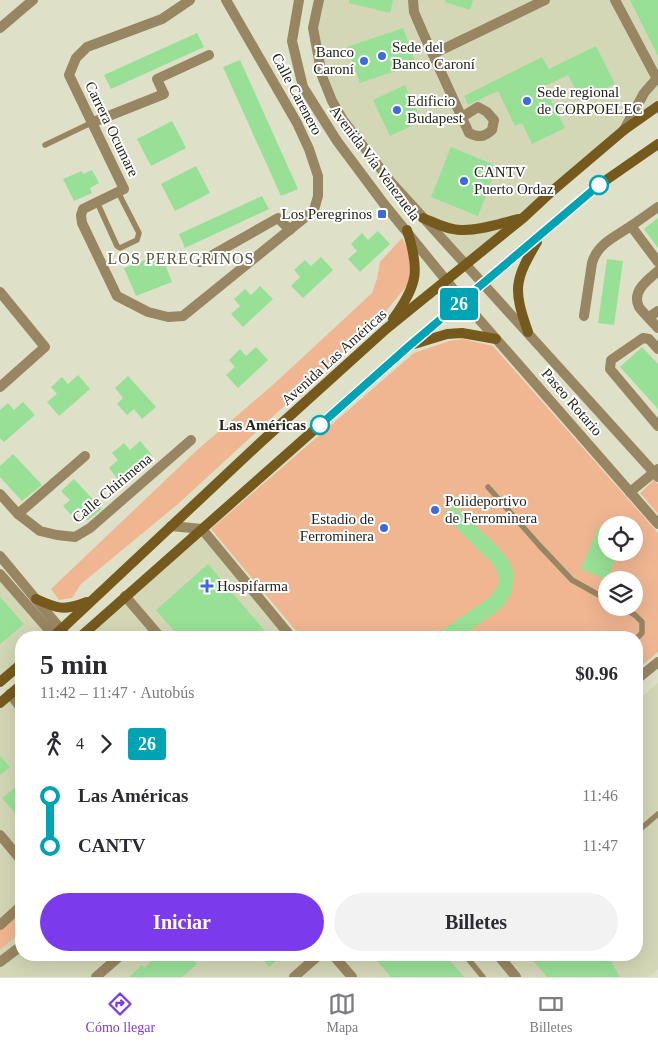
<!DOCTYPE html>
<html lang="es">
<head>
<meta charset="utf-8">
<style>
  :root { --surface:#fff; --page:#f2f2f3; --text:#2b2b33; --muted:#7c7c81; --line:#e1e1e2; --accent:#7c3aed }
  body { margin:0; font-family:"Times New Roman",serif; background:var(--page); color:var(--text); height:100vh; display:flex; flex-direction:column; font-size:19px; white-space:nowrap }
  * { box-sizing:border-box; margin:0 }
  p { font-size:16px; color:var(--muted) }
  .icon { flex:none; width:28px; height:28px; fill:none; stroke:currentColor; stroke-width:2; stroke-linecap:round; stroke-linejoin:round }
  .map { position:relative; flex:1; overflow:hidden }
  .panel { position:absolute; left:15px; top:631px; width:628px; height:330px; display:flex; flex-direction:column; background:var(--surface); border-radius:20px; box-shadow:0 5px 20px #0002 }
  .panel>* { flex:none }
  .badge { padding:0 10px; border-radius:4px; font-size:18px; line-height:32px }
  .buttons { position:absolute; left:598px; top:516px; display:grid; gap:10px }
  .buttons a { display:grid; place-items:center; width:45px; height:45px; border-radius:50%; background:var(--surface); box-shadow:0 5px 20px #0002; font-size:25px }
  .map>.badge { position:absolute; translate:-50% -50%; box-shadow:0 0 0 2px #fff }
  .legs { display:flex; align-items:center; gap:8px; height:55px; padding:0 25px; font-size:16px }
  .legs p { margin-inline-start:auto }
  .headline { display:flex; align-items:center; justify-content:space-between; height:85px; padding:0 25px }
  h1 { font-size:28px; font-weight:800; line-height:38px }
  .button { display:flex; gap:10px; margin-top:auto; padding:10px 25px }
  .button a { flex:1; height:58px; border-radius:30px; background:var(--accent); color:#fff; font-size:20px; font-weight:800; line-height:58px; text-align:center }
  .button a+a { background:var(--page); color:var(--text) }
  ul { padding:0 25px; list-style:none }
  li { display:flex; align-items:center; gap:18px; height:50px; font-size:19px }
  li i { display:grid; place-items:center; width:8px; height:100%; margin:0 6px; background:currentColor }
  li i::after { content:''; width:12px; height:12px; margin:-6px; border:4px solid; border-radius:50%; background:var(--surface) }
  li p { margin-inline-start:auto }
  li:first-child i { background:linear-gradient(#0000 50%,currentColor 0) }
  li:last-child i { background:linear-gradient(currentColor 50%,#0000 0) }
  .dock { display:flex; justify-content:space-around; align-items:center; height:70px; border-top:1px solid var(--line); background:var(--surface); font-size:14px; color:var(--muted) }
  .dock a { display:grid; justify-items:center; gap:2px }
  .dock .current { color:var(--accent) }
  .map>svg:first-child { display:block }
  .built { fill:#d3d7b6 }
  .green { fill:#f0b692; fill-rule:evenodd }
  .building { fill:#98e096 }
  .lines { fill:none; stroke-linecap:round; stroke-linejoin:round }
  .service { stroke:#988561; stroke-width:5.5 }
  .minor { stroke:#988561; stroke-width:10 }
  .tertiary { stroke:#988561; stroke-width:10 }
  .secondary { stroke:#765a1d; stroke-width:10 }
  .line-1-casing { stroke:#fff; stroke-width:11 }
  .line-1 { stroke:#00a3b4; stroke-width:8 }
  .poi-dot { fill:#3c6bdb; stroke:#fff; stroke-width:2 }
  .stop-1-dot { fill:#fff; stroke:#00a3b4; stroke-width:2.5 }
  .labels { text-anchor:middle; stroke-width:4; stroke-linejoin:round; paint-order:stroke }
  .poi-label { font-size:15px; fill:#23241a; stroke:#fff; text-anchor:start }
  .street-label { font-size:15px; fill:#23241a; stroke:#fff }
  .stop-label { font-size:15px; font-weight:bold; fill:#23241a; stroke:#fff; text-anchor:end }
  .neighbourhood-label { font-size:16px; letter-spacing:1px; fill:#52543e; stroke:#fff }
</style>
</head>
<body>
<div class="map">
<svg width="658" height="977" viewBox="0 0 658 977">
  <rect width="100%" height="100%" fill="#dee1c7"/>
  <g class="built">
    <path d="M319,0h339v106l-193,159 -75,-84 -58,-80 -19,-73z"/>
    <path d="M202,529l90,109h-213z"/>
    <path d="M0,574l52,64h-31v26l-21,18z"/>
    <path d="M658,683v286l-9,8h-649v-275l21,-17v270h615v-253z"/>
  </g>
  <g class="green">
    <path d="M402,238l8,16 -1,29 -28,34 -203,187 -97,80 -9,14 -13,2 -8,-11 145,-138 79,-68 97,-90 5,-14 3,-17z"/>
    <path d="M463,339l30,7 165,187v119l-22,19v-33l-335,-1 -90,-108 203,-176 35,-12zM606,525h28v27h-28zM606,580h28v28h-28z"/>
    <path d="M654,480l4,4v30l-18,-21z"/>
    <path d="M21,911v21l-21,18v-20z"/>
  </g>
  <g class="building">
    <path d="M349,0h44l-3,13 -41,-10z"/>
    <path d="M446,0h27l-3,10 -25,-8z"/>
    <path d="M630,0h28v56z"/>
    <path d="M403,28l13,36 -56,19 -13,-36z"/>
    <path d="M197,33l7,14 -93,42 -7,-14z"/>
    <path d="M596,46l19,38 -34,16 -13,-25 -24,11 21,42 -33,16 -10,-21 -7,3 -17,-35 -30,14 -4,-9 78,-39 7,12z"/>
    <path d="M240,60l58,129 -17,7 -58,-129z"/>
    <path d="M405,85l17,36 -32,15 -17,-36z"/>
    <path d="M172,121l14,27 -35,18 -14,-27z"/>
    <path d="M451,147l46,19 -19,50 -47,-19z"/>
    <path d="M196,166l14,27 -35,18 -14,-27z"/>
    <path d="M92,170l7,13 -9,5 2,5 -18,8 -11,-22 19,-8 1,3z"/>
    <path d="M262,196l7,13 -84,39 -6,-14z"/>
    <path d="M658,218v30l-14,-19z"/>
    <path d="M378,231l12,13 -30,28 -12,-13 9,-8 -6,-7 11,-11 6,7z"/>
    <path d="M161,254l11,28 -36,14 -12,-28z"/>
    <path d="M321,257l12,13 -30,28 -12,-12 9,-9 -6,-7 11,-10 6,6z"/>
    <path d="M607,259l16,2 -9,64 -16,-2z"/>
    <path d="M260,286l13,13 -30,28 -12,-13 9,-8 -6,-7 11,-10 6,6z"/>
    <path d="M256,347l12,13 -30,28 -12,-13 9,-8 -6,-7 11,-11 6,7z"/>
    <path d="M642,347l16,17v45l-38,-42z"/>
    <path d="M78,375l12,14 -31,27 -12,-14 10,-8 -6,-7 11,-10 6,7z"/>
    <path d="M128,376l28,31 -14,12 -8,-10 -7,6 -10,-11 6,-6 -8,-10z"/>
    <path d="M23,402l12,13 -31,27 -4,-4v-28l8,-7 6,7z"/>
    <path d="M140,441l12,14 -32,27 -11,-14 9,-8 -6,-7 12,-10 6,7z"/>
    <path d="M13,454l29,31 -20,16 -22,-24v-11z"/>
    <path d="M74,479l28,30 -14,11 -8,-8 -6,6 -11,-12 7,-6 -9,-9z"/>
    <path d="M453,505l41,38 14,16 5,12v11l-2,11 -5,9 -8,9 -39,27h-28l58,-40 9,-12 1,-7 -2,-8 -5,-8 -49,-48z"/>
    <path d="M599,526l7,3v23h12l-11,28 -26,-11z"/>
    <path d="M208,564l26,31 37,43h-91l-24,-28z"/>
    <path d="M0,597l24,27 -24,20z"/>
    <path d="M0,756l10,11 -10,8z"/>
    <path d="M16,787l5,5v28l-19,-22z"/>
    <path d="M159,955h29l9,9 -15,13h-53l13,-12 2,3z"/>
    <path d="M259,955h24l-14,12z"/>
    <path d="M372,955h73l19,22h-73z"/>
    <path d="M528,955h79l13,22h-73z"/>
  </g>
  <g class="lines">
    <g class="service">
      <path d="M45,145l46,-22"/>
      <path d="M97,202l20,44 3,2 17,-8 2,-7 -21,-41"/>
      <path d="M488,487l51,58 33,35 34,19"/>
      <path d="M623,608l12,7 7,7v11l-6,6"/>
      <path d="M637,832l21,-18"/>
      <path d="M465,955l18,22"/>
    </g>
    <g class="minor">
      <path d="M190,0l-28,19 -75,28 -11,11 -7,17 55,114 -41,20 -2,6 1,8 35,73 31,16 20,5 15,-1 131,-106 4,-14v-20l-9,-27 -12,-26 -71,-123"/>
      <path d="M413,0l1,12 9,21 46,100c10,5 15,4 23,-3l2,-10 -7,-8 -9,-5 -16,10"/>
      <path d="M615,0l42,79"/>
      <path d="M0,28l33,-28"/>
      <path d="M433,54l112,-54"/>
      <path d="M91,123l73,-29 -7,-15 52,-24"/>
      <path d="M624,130l20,-37 14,-16"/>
      <path d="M631,226l27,-19"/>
      <path d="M200,262l78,-44 12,12"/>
      <path d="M658,271c-10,9 -27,20 -19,36 4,6 14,15 19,21"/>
      <path d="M0,292l45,55 -45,40"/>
      <path d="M584,316l8,-53c5,-19 24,-27 39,-37l27,36"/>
      <path d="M649,317l9,-6"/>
      <path d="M658,349l-9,-10 -6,-1 -32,22 -1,9 48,57"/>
      <path d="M630,492l28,-23"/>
      <path d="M0,494l18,20 22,17 17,4 18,2 15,-9 101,-88"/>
      <path d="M18,514l67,-58"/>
      <path d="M171,526l31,3 90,109"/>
      <path d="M125,596l36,42"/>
      <path d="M636,680l22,-18"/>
      <path d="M10,694l11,14"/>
      <path d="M0,835l21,25"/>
      <path d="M0,925l21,-19"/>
      <path d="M333,955l19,22"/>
      <path d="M498,955l18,22"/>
      <path d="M0,962l21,-16"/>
      <path d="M96,977l25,-22"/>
      <path d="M294,977l25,-22"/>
    </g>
    <g class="tertiary">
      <path d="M299,0l-7,41 11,46 34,54 47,63 79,97 195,223"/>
      <path d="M319,0l-6,28 9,48 10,25 11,19 47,61 268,296"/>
      <path d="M0,556l68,82"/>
      <path d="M0,574l56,64"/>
    </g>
    <g class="secondary">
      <path d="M423,218c12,5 25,12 38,12 19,1 40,-7 58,-11"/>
      <path d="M393,319c25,-34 27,-49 14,-89"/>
      <path d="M528,332c-15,-43 -14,-51 9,-90"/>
      <path d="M414,344l33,-10 15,-1 34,6"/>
      <path d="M36,599c22,10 28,12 51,3"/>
      <path d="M52,638l209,-196 125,-113 137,-111 28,-26 73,-62 34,-24"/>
      <path d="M79,638l330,-292 190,-161 59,-41"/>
      <path d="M0,682l21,-18"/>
      <path d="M0,703l21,-18"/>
    </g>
  </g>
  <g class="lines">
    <g class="line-1-casing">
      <path id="line-1" d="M320,425l89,-79 190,-161"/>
    </g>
    <use href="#line-1" class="line-1"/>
  </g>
  <g class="poi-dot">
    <circle cx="382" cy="56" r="5"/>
    <circle cx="364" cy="61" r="5"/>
    <circle cx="527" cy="101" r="5"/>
    <circle cx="397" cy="110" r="5"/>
    <circle cx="464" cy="181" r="5"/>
    <rect x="377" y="209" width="10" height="10" rx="2.5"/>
    <circle cx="435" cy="510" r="5"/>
    <circle cx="384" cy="528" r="5"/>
    <path d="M204.5 578.5h5v5h5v5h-5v5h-5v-5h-5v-5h5z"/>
  </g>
  <g class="stop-1-dot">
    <circle cx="599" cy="185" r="9"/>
    <circle cx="320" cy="425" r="9"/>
  </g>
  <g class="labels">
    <g class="poi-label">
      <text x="392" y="52">Sede del<tspan x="392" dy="17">Banco Caroní</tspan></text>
      <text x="354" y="57" text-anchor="end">Banco<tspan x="354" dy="17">Caroní</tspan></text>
      <text x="537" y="97">Sede regional<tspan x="537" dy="17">de CORPOELEC</tspan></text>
      <text x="407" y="106">Edificio<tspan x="407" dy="17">Budapest</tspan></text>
      <text x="474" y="177">CANTV<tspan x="474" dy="17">Puerto Ordaz</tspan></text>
      <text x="372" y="219" text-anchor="end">Los Peregrinos</text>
      <text x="445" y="506">Polideportivo<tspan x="445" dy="17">de Ferrominera</tspan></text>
      <text x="374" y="524" text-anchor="end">Estadio de<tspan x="374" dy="17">Ferrominera</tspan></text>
      <text x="217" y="591">Hospifarma</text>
    </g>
    <g class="street-label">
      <text transform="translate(297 94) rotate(62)" y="5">Calle Carenero</text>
      <text transform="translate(112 129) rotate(64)" y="5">Carrera Ocumare</text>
      <text transform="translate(375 163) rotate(53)" y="5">Avenida Vía Venezuela</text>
      <text transform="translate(334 357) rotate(-42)" y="5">Avenida Las Américas</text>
      <text transform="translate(572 402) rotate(49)" y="5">Paseo Rotario</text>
      <text transform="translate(112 488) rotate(-40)" y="5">Calle Chirimena</text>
    </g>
    <g class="stop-label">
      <text x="306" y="430">Las Américas</text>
    </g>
    <g class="neighbourhood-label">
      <text x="181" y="264">LOS PEREGRINOS</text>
    </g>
  </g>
</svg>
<div class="buttons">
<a><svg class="icon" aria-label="locate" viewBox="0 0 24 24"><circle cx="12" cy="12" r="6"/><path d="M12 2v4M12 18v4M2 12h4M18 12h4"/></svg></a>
<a><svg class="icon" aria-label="layers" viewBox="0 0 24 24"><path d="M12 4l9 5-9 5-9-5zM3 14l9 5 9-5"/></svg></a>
</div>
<b class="badge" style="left:459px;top:304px;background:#00a3b4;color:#fff">26</b>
<section class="panel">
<div class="headline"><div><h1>5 min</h1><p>11:42 – 11:47 · Autobús</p></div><b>$0.96</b></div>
<div class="legs"><svg class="icon" aria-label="walk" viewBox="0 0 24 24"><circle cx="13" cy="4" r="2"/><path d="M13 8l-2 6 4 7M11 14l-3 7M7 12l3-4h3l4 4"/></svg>4<svg class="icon" aria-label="forward" viewBox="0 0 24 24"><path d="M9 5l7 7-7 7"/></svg><b class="badge" style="background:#00a3b4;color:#fff">26</b></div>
<ul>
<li><i style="color:#00a3b4"></i><b>Las Américas</b><p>11:46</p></li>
<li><i style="color:#00a3b4"></i><b>CANTV</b><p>11:47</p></li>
</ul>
<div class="button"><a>Iniciar</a><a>Billetes</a></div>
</section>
</div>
<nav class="dock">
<a class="current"><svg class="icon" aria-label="directions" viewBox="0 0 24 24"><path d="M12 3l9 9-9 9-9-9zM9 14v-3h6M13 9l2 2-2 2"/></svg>Cómo llegar</a>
<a><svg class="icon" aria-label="map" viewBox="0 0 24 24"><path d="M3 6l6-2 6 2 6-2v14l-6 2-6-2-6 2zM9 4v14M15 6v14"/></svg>Mapa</a>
<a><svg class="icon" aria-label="tickets" viewBox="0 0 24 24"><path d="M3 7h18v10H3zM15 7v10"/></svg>Billetes</a>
</nav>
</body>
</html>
